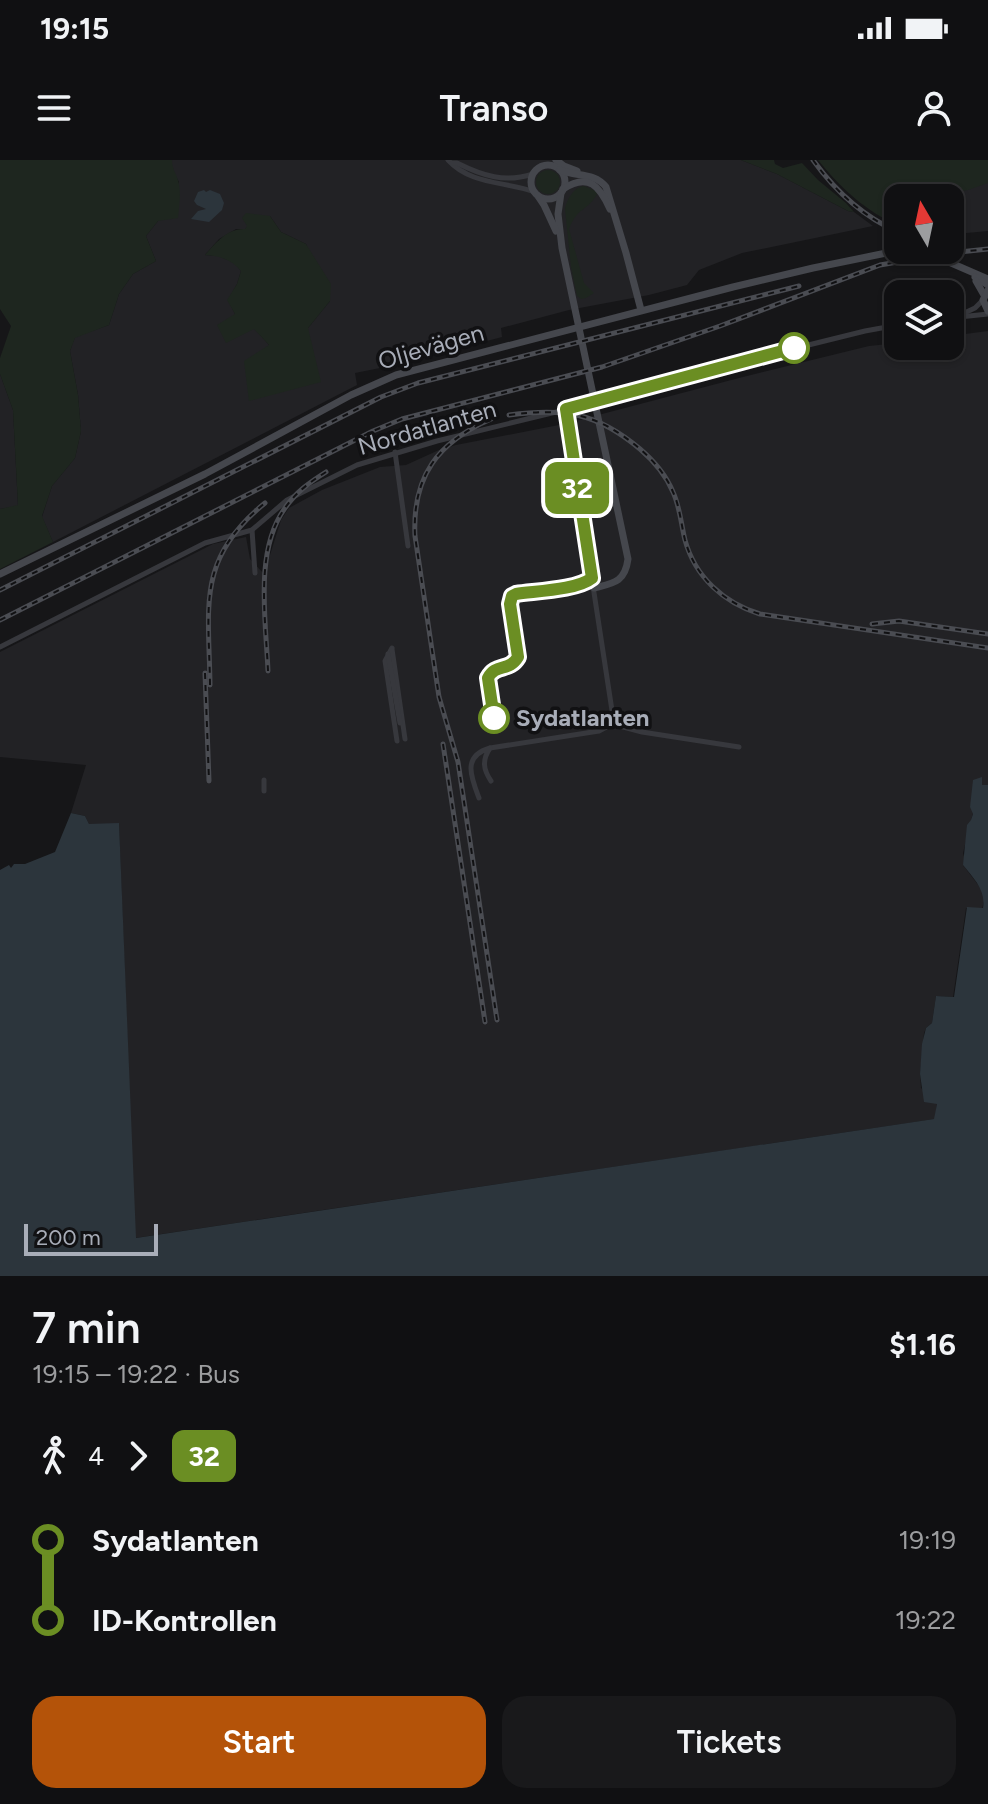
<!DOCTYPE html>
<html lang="en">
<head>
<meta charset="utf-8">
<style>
  :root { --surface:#101012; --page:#19191b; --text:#f1f3f6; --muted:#9c9d9f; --line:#303032; --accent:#b45309 }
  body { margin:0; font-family:Figtree,sans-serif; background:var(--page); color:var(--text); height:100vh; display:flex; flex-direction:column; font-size:30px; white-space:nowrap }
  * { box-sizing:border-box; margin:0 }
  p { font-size:26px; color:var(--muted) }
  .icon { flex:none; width:44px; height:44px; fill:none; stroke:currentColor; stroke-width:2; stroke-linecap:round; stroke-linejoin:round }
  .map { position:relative; height:1116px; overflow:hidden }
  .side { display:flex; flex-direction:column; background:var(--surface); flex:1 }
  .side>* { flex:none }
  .badge { padding:0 16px; border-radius:12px; font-size:28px; line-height:52px }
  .needle { width:52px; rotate:351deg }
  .fabs { position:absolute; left:884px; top:24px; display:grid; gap:16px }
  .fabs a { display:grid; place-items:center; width:80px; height:80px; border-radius:16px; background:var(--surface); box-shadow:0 2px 6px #0004,0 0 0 2px var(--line); font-size:40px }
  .scale { position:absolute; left:24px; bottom:20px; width:134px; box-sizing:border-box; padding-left:8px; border:4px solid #a8adb8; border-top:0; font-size:22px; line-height:28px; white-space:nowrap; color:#a8adb8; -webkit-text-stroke:6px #111113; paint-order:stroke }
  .map>.badge { position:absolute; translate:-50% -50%; box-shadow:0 0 0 4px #fff }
  .legs { display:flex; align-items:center; gap:12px; height:88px; padding:0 32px; font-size:26px }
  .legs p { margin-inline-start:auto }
  .head { display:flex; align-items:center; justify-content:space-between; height:136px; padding:0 32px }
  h1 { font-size:44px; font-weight:600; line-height:60px }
  .button { display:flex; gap:16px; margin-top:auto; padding:16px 32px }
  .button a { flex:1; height:92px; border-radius:24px; background:var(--accent); color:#fff; font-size:32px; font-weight:600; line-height:92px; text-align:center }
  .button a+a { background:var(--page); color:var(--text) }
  ul { padding:0 32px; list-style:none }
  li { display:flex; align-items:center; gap:28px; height:80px; font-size:30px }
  li i { display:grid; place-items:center; width:12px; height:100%; margin:0 10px; background:currentColor }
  li i::after { content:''; width:20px; height:20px; margin:-10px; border:6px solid; border-radius:50%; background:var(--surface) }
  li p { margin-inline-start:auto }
  li:first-child i { background:linear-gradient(#0000 50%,currentColor 0) }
  li:last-child i { background:linear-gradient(currentColor 50%,#0000 0) }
  .status { display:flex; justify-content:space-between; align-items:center; height:56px; padding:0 40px; background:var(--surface); direction:ltr }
  .status svg { height:22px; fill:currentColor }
  header { display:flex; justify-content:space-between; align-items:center; height:104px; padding:0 32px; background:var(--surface); font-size:36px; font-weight:600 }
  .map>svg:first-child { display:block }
  .built { fill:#222225; fill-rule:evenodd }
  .green { fill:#1e261f }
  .water { fill:#2c353c }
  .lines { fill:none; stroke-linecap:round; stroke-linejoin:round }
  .street { stroke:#37383d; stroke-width:5 }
  .secondary { stroke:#45474d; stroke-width:7 }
  .rail-casing { stroke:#4a4c52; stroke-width:5 }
  .rail { stroke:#111113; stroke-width:2; stroke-dasharray:6; stroke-linecap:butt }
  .line-1-casing { stroke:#fff; stroke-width:18 }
  .line-1 { stroke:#6b8e23; stroke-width:12 }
  .stop-1-dot { fill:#fff; stroke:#6b8e23; stroke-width:4 }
  .labels { text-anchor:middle; stroke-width:7; stroke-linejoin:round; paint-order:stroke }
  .street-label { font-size:24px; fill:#a8adb8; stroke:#111113 }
  .stop-label { font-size:24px; font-weight:bold; fill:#a8adb8; stroke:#111113; text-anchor:start }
</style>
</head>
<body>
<div class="status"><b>19:15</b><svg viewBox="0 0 49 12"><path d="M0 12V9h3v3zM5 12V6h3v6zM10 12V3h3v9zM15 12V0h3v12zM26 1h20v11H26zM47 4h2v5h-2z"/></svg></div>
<header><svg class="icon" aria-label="menu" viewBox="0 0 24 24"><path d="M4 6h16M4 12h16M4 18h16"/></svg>Transo<svg class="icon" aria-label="person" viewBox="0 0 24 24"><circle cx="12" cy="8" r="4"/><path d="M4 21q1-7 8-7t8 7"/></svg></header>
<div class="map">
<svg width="988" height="1116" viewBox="0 0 988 1116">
  <rect width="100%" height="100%" fill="#161618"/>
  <g class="built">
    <path d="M172,0h569l36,14 71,37 6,1 19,14 -131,27 -43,17 -12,15 -38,10 -80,15 -68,18 1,9 -107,28 -40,8 2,12 -304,157 -11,-25 10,-31 23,-28 6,-27 -3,-36 -8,-44 5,-14 34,-12 10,-31 14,-20 23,-13 -10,-25 12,-15 21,-39 -7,-12zM270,56l11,16 25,12 24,57 -22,27 -39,17 -15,-17 -28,14 9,-28 -7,-14 9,-16 4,-13 -6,-8 -16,-7 -14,-1 14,-16 17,-10h9z"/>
    <path d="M988,0v71l-32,3 -6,-8v-28h-23z"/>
    <path d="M988,171v454h-6l-12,21 3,7 -10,40 2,7 -2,5 19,25 2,11 -2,8 -16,-1 -13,89 -17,-1 -4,27 -6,5 -2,5 -4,41 1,14 16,16 -2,15 -800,119 -16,-414h-30l-4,-8 -14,-3 15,-48 -86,-8v-105l213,-108 33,-7 4,22 14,15 17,-54 8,-12 33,-18 58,-23 26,-2 33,-15 17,-5 108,-21 175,-46 130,-32 29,-3v3h52v-10z"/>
    <path d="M0,214l13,36 5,96 -18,3z"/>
  </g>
  <g class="green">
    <path d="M0,0h172c0,11 6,15 7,25 2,10 0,22 -1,33l-20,3 -12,15 10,25 -23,13 -14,20 -10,31 -34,13 -5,13 8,44 3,36 -6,27 -23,28 -10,30 11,26 -53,27v-60l18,-4 -5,-95 -13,-36v-16l11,-32 -11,-17z"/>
    <path d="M741,0h33l1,4 8,4 19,-5 16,17 28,23 8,9 -6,-1 -71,-37z"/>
    <path d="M818,0h170v23l-20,7 -28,5 -3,3h-39v27c-32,-13 -58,-38 -80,-65z"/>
    <circle cx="548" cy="22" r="12"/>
    <path d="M584,26l12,5 1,3c-9,17 -20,13 -28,35l15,54 10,10 -8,5 -5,1 -4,-3 -6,-29 -6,-58c2,-10 9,-22 19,-23z"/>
    <path d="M246,53l24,3 11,16 25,12 25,40 -1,17 -22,27 13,54 -72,19 -5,-40 25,-16 -15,-16 -28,14 -9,-18 18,-11 -8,-14 10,-16 4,-13c-10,-12 -21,-15 -36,-16 11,-12 22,-27 40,-26l2,-3 -5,-8z"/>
  </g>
  <g class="water">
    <path d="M204,30l2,2 4,-2 10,4 4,9 -2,7 -13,12 -18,-3 7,-8 8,-2 -9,-4 -3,-4 4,-9z"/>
    <path d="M982,617v8h6v491h-988v-406l9,-5 2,3 3,-4h11l30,-12 16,-39 14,3 4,8 30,-1 17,415 798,-119 3,-15 -13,-2 -4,-28 2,-30 4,-16 6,-5 4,-27 18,1 13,-90 16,1c3,-18 -9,-29 -20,-43l4,-40 4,-5 2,-6 -3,-7 3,-27z"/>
  </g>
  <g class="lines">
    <g class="street">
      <path d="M448,0c23,25 56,21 87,32"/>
      <path d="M452,3h5c26,13 48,20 76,11"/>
      <path d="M960,155l15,-7 8,-8"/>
      <path d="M950,158l38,-4"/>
      <path d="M566,249l47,308 -1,7"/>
      <path d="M395,292l13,94"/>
      <path d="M252,370l3,43"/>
      <path d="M0,487l205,-104 47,-13 35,-30 70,-35 80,-24 119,-29 208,-56 101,-25 33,-6"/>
      <path d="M392,488l-7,13 12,80"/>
      <path d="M392,489l13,90"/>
      <path d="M388,494l12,69"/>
      <path d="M490,588l109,-17 13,-7 30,8 97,15"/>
      <path d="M264,620v11"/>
      <path d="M479,638c-8,-21 -17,-42 11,-50 -8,12 -7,21 1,33"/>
    </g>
    <g class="secondary">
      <path d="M556,0l8,6 13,5"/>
      <circle cx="548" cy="22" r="17"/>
      <path d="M560,10c17,7 34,2 46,17l20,66 15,57"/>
      <path d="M563,29c26,-17 37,-2 47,20"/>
      <path d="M561,33l-3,21 4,34 66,311c-3,23 -14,24 -34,29"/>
      <path d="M538,36l6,9 12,26"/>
      <path d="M914,90l14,3 60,26"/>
      <path d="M975,117l13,8"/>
      <path d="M976,121l8,14"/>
      <path d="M988,130l-5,10 5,11"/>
      <path d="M0,414l205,-100 146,-79 45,-20 337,-88 80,-19 78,-16 16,-2"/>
    </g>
    <g class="rail-casing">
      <g id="rail">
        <path d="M813,0c23,32 49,56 85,72"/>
        <path d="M509,255c55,-7 87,-3 131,34 14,12 26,26 33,43 7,15 8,32 12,48 10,37 39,63 75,74l228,34"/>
        <path d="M491,259c-53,23 -79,57 -76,117l24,161 19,65 39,258"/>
        <path d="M0,430l381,-193 37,-14 381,-97"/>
        <path d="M0,460l373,-189 29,-12 200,-52 118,-41 160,-61 70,-12 38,-4"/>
        <path d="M872,464l27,-3 89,13"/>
        <path d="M268,511c-2,-50 -14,-120 17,-163 11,-16 25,-26 41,-36"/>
        <path d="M205,513l4,108"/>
        <path d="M210,525c-1,-79 -14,-126 55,-182"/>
        <path d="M443,584l42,278"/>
      </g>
    </g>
    <use href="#rail" class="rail"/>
  </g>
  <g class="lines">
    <g class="line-1-casing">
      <path id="line-1" d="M494,558l-6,-40c8,-15 21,-6 30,-21l-8,-53 2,-8 4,-2c20,-3 61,-4 76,-16l-26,-169 228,-61"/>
    </g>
    <use href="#line-1" class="line-1"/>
  </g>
  <g class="stop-1-dot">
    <circle cx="794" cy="188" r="14"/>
    <circle cx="494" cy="558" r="14"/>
  </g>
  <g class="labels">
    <g class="street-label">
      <text transform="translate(431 187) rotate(-16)" y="8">Oljevägen</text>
      <text transform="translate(427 268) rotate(-16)" y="8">Nordatlanten</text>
    </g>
    <g class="stop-label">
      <text x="516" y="566">Sydatlanten</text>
    </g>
  </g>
</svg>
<div class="fabs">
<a><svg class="needle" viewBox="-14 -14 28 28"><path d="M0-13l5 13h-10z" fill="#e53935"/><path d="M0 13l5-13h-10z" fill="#9c9d9f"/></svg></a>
<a><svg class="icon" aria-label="layers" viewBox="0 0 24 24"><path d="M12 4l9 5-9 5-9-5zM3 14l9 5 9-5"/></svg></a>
</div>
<div class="scale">200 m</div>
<b class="badge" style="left:577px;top:328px;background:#6b8e23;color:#fff">32</b>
</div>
<section class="side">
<div class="head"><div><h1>7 min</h1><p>19:15 – 19:22 · Bus</p></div><b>$1.16</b></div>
<div class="legs"><svg class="icon" aria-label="walk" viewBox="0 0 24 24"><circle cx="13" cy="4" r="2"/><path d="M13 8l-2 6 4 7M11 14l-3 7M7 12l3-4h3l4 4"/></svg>4<svg class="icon" aria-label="forward" viewBox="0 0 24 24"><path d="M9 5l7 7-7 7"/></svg><b class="badge" style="background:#6b8e23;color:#fff">32</b></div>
<ul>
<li><i style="color:#6b8e23"></i><b>Sydatlanten</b><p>19:19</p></li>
<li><i style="color:#6b8e23"></i><b>ID-Kontrollen</b><p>19:22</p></li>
</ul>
<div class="button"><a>Start</a><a>Tickets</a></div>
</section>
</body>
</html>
